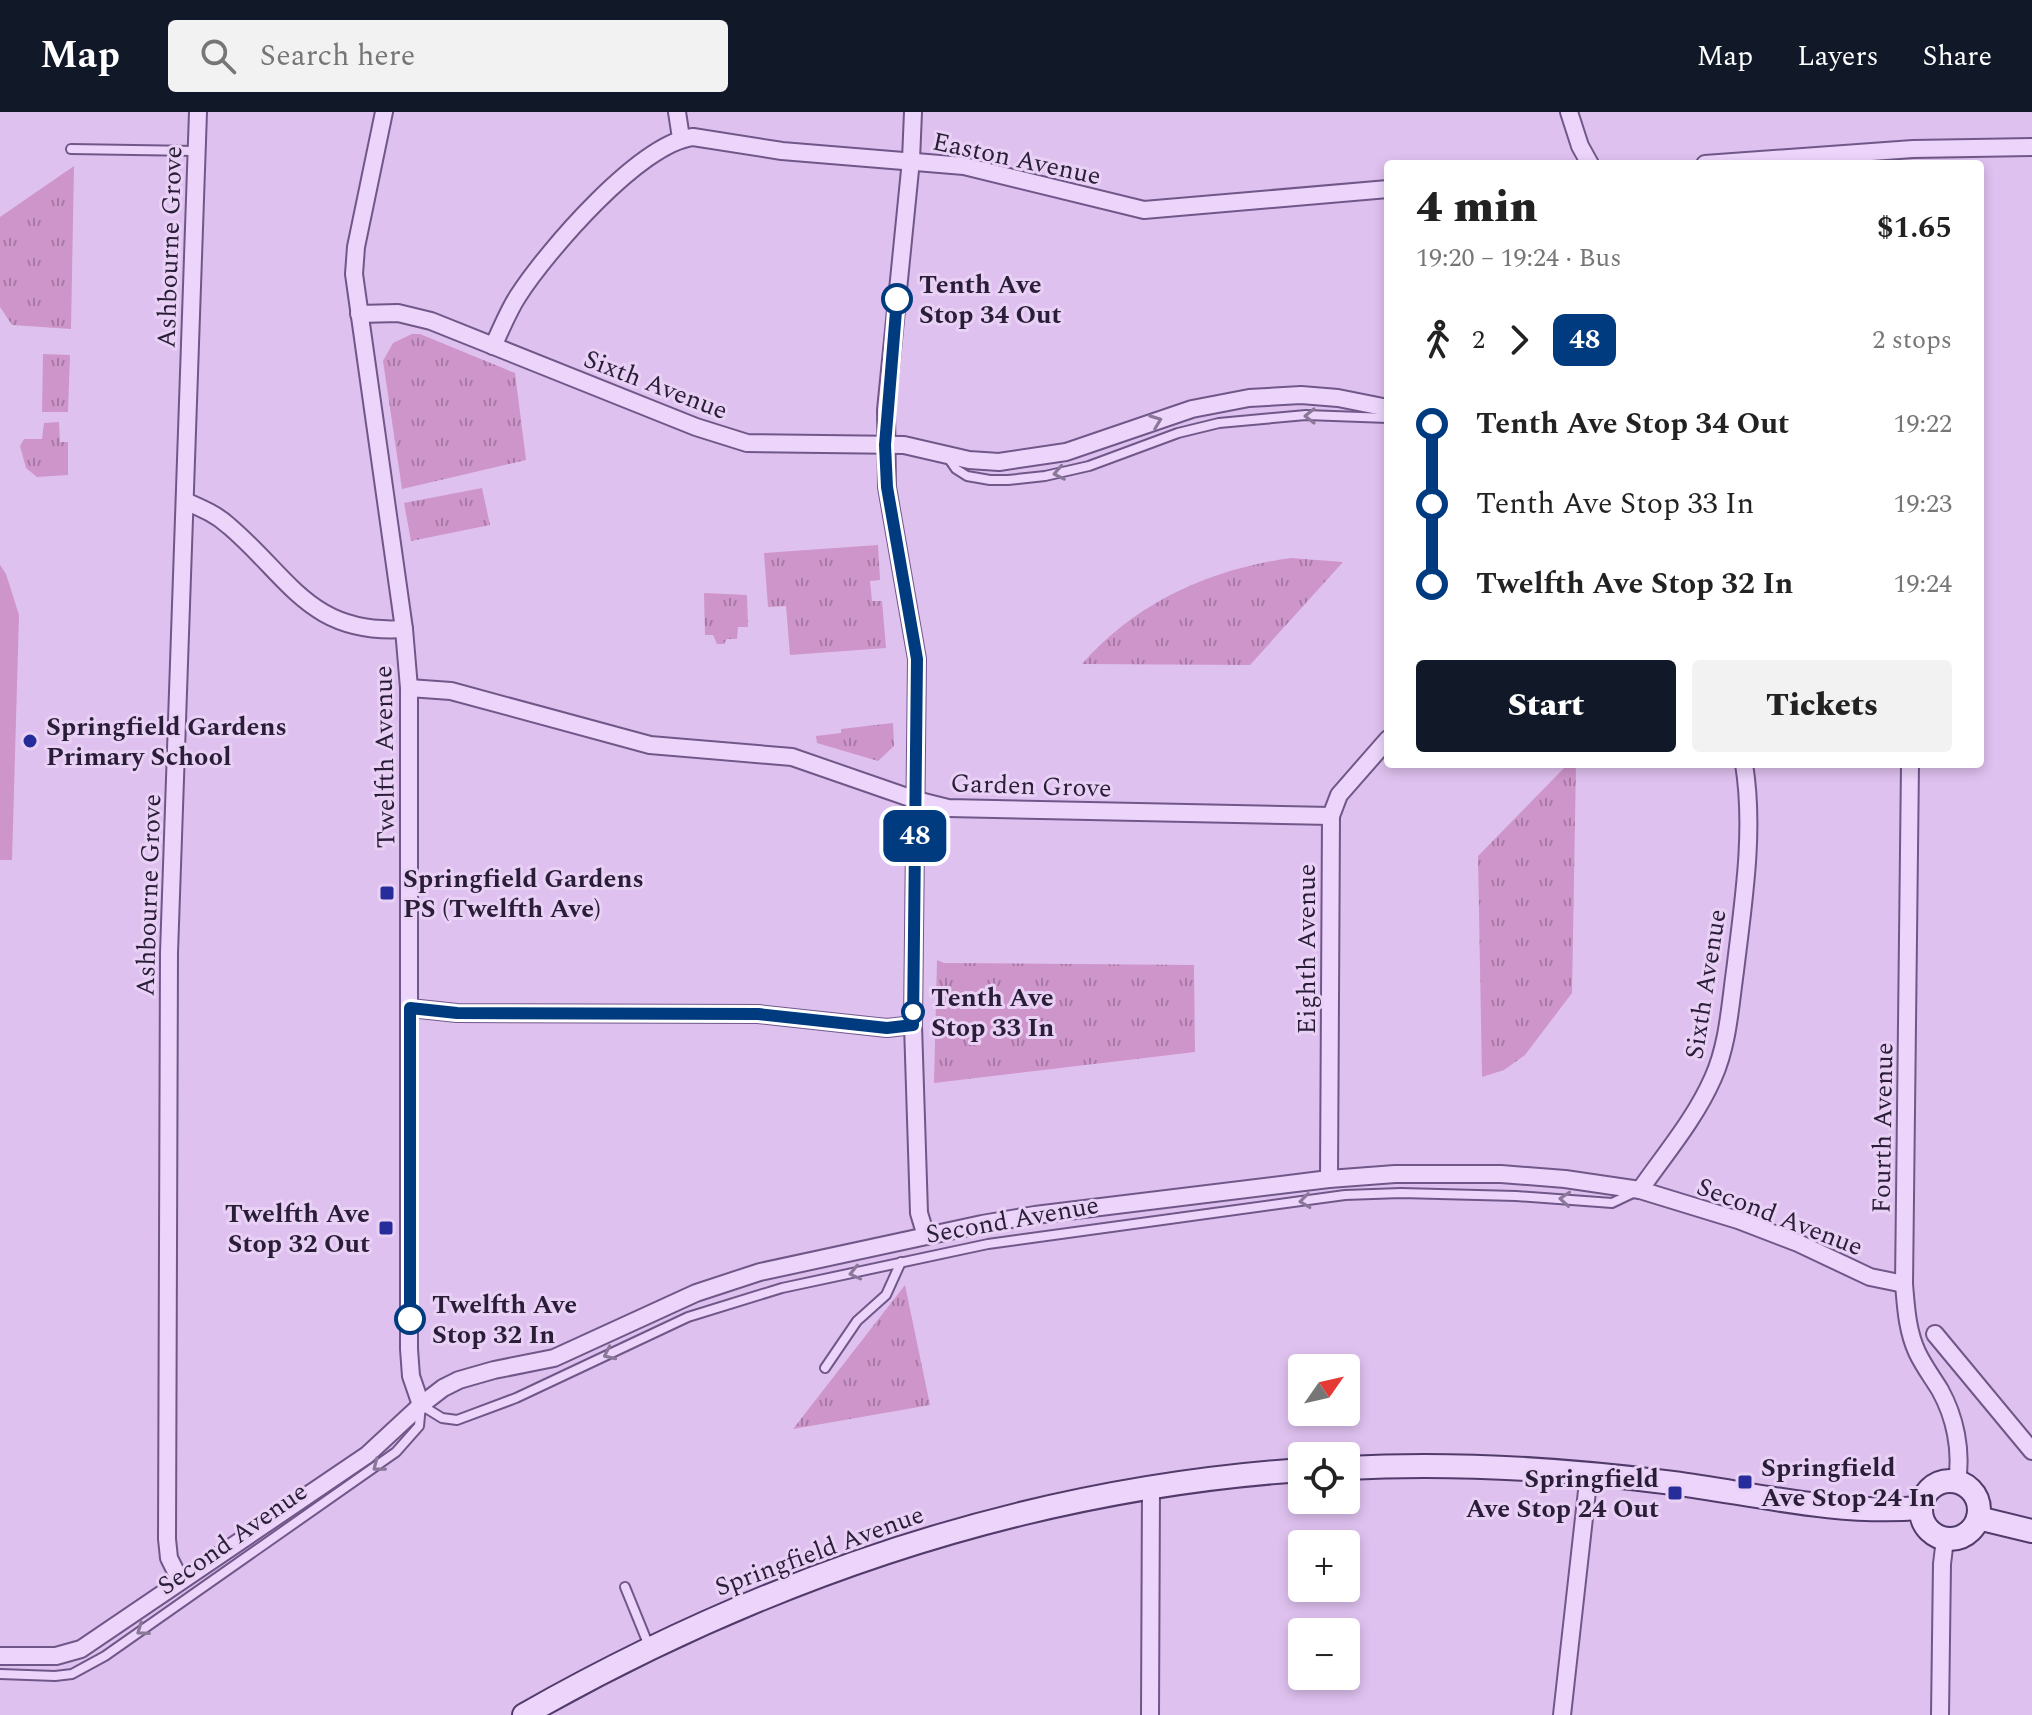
<!DOCTYPE html>
<html lang="en">
<head>
<meta charset="utf-8">
<style>
  :root { --surface:#fff; --page:#f2f2f2; --text:#222; --muted:#767676; --accent:#111827 }
  body { margin:0; font-family:Spectral,serif; background:var(--page); color:var(--text); height:100vh; display:flex; flex-direction:column; font-size:30px; white-space:nowrap }
  * { box-sizing:border-box; margin:0 }
  p { font-size:26px; color:var(--muted) }
  .icon { flex:none; width:44px; height:44px; fill:none; stroke:currentColor; stroke-width:2; stroke-linecap:round; stroke-linejoin:round }
  .map { position:relative; flex:1; overflow:hidden }
  .side { position:absolute; left:1384px; top:48px; width:600px; height:608px; display:flex; flex-direction:column; background:var(--surface); border-radius:8px; box-shadow:0 4px 12px #0003 }
  .side>* { flex:none }
  .badge { padding:0 16px; border-radius:12px; font-size:28px; line-height:52px }
  .needle { width:52px; rotate:56deg }
  .tools { position:absolute; left:1288px; top:1242px; display:grid; gap:16px }
  .tools a { display:grid; place-items:center; width:72px; height:72px; border-radius:8px; background:var(--surface); box-shadow:0 4px 12px #0003; font-size:40px }
  .map>.badge { position:absolute; translate:-50% -50%; box-shadow:0 0 0 4px #fff }
  .legs { display:flex; align-items:center; gap:12px; height:88px; padding:0 32px; font-size:26px }
  .legs p { margin-inline-start:auto }
  .head { display:flex; align-items:center; justify-content:space-between; height:136px; padding:0 32px }
  h1 { font-size:44px; font-weight:800; line-height:60px }
  .primary-button { display:flex; gap:16px; margin-top:auto; padding:16px 32px }
  .primary-button a { flex:1; height:92px; border-radius:8px; background:var(--accent); color:#fff; font-size:32px; font-weight:800; line-height:92px; text-align:center }
  .primary-button a+a { background:var(--page); color:var(--text) }
  ul { padding:0 32px; list-style:none }
  li { display:flex; align-items:center; gap:28px; height:80px; font-size:30px }
  li i { display:grid; place-items:center; width:12px; height:100%; margin:0 10px; background:currentColor }
  li i::after { content:''; width:20px; height:20px; margin:-10px; border:6px solid; border-radius:50%; background:var(--surface) }
  li p { margin-inline-start:auto }
  li:first-child i { background:linear-gradient(#0000 50%,currentColor 0) }
  li:last-child i { background:linear-gradient(currentColor 50%,#0000 0) }
  header { display:flex; align-items:center; gap:48px; box-sizing:border-box; height:112px; padding:0 40px; background:var(--accent); color:#fff }
  header strong { font-size:38px }
  nav { display:flex; gap:44px; margin-inline-start:auto; font-size:28px }
  .search { width:560px; height:72px; background:var(--page); display:flex; align-items:center; gap:20px; box-sizing:border-box; padding:0 28px; border-radius:8px; color:var(--muted); font-size:30px }
  .map>svg:first-child { display:block }
  .grass { fill:url(#grass-tufts) }
  .pitch { fill:#ce95ca }
  .lines { fill:none; stroke-linecap:round; stroke-linejoin:round }
  .lane-casing { stroke:#6f5889; stroke-width:12 }
  .street-casing { stroke:#6f5889; stroke-width:20 }
  .secondary-casing { stroke:#503b6b; stroke-width:26 }
  .lane { stroke:#ecd4fa; stroke-width:8 }
  .street { stroke:#ecd4fa; stroke-width:16 }
  .secondary { stroke:#ecd4fa; stroke-width:22 }
  .oneway { stroke:#8a7899 }
  .line-1-casing { stroke:#fff; stroke-width:18 }
  .line-1 { stroke:#003b80; stroke-width:12 }
  .stop-1-dot { fill:#fff; stroke:#003b80; stroke-width:4 }
  .poi-dot { fill:#262d9a; stroke:#e9d1f6; stroke-width:3 }
  .labels { text-anchor:middle; stroke-width:6; stroke-linejoin:round; paint-order:stroke }
  .street-label { font-size:26px; fill:#291d38; stroke:#e9d1f6 }
  .stop-label { font-size:26px; font-weight:bold; fill:#291d38; stroke:#e9d1f6; text-anchor:start }
  .poi-label { font-size:26px; font-weight:bold; fill:#291d38; stroke:#e9d1f6; text-anchor:start }
</style>
</head>
<body>
<header>
<strong>Map</strong>
<div class="search"><svg class="icon" aria-label="search" viewBox="0 0 24 24"><circle cx="10" cy="10" r="6"/><path d="M15 15l6 6"/></svg>Search here</div>
<nav><a>Map</a><a>Layers</a><a>Share</a></nav>
</header>
<div class="map">
<svg width="2032" height="1603" viewBox="0 0 2032 1603">
  <defs>
    <pattern id="grass-tufts" width="24" height="20" patternUnits="userSpaceOnUse" patternTransform="scale(2)"><rect width="24" height="20" fill="#ce95ca"/><path d="M3 7l-1-3M5 7V3M7 7l1-3M15 17l-1-3M17 17v-4M19 17l1-3" fill="none" stroke="#a779a5"/></pattern>
  </defs>
  <rect width="100%" height="100%" fill="#dfc1ef"/>
  <g class="grass">
    <path d="M74,54l-3,163 -59,-4 -12,-18v-90z"/>
    <path d="M412,222h8l95,39 11,87 -124,29 -19,-128 10,-18z"/>
    <path d="M43,242l27,1 -2,57h-26z"/>
    <path d="M59,310l1,20h8v33l-31,2 -11,-9 -6,-22 4,-7h18l2,-16z"/>
    <path d="M482,376l8,37 -79,16 -7,-38z"/>
    <path d="M878,433l2,35 -10,1 2,20h10l4,47 -96,7 -4,-49 -18,1 -4,-54z"/>
    <path d="M1291,446l52,4 -93,103 -168,-1c54,-62 129,-95 209,-106z"/>
    <path d="M704,481l43,2 1,32h-10l-1,12h-10l-3,5h-7l-4,-9h-8z"/>
    <path d="M893,611l1,23 -16,15 -61,-18 -1,-7 25,-3v-4z"/>
    <path d="M1568,652h8l-4,229 -47,62 -21,15 -22,7 -4,-221z"/>
    <path d="M937,848l7,3 250,2 1,87 -261,31z"/>
    <path d="M905,1173l25,120 -137,24z"/>
  </g>
  <g class="pitch">
    <path d="M0,453l6,9 13,41 -7,245h-12z"/>
    <path d="M968,891h42v29l-42,-1z"/>
  </g>
  <g class="lines">
    <g class="lane-casing">
      <g id="lane">
        <path d="M71,37l125,2"/>
        <path d="M947,344l9,13 11,7 23,4h18l37,-4 44,-10 89,-33 41,-10 87,-8 82,3"/>
        <path d="M825,1256l32,-47 29,-26 15,-33"/>
        <path d="M625,1475l24,59"/>
        <path d="M0,1562l55,2 17,-2 33,-18 291,-204 23,-26 2,-21 21,13 15,2 59,-22 172,-81 94,-29 206,-44 357,-49 56,-2 115,3 96,7 23,-11"/>
      </g>
    </g>
    <g class="street-casing">
      <g id="street">
        <path d="M384,0l-28,135 -2,27 50,355 5,59v661l2,27 10,29"/>
        <path d="M677,0l4,26"/>
        <path d="M913,0l-2,48 -25,250 1,77 30,172 -4,366 6,188 7,23"/>
        <path d="M1569,0l11,34 10,18"/>
        <path d="M1705,52l208,-15 119,-2"/>
        <path d="M359,202l39,-1 33,8 265,106 51,16 157,2 65,15 30,2 67,-10 126,-43 57,-11 52,-3 37,3 50,10"/>
        <path d="M493,234c8,-16 15,-35 25,-50 29,-45 122,-153 175,-159l89,14 182,15 180,44 244,-21"/>
        <path d="M185,389c16,7 31,13 44,25 61,52 81,109 175,103"/>
        <path d="M409,576l42,3 199,54 142,12 124,43 32,8 383,8"/>
        <path d="M1910,652l-6,520c2,23 3,46 13,68 6,13 15,25 23,38 15,27 22,60 17,91"/>
        <path d="M410,896l47,5 301,1 129,14 26,-3"/>
        <path d="M1329,1067l2,-363 8,-21 49,-56"/>
        <path d="M1640,1078c25,-36 55,-71 73,-112 15,-33 17,-72 22,-107 8,-67 20,-140 9,-207"/>
        <path d="M1935,1222l97,117"/>
        <path d="M180,1468l-11,-22 -2,-19 2,-586 29,-841"/>
        <path d="M0,1544h56l25,-7 286,-194 54,-50 22,-17 16,-8 35,-10 60,-12 142,-65 64,-21 222,-48 53,-9 294,-36 66,-5h106l64,5 75,11 98,30 60,23 72,34 34,7"/>
        <path d="M1150,1603l1,-228"/>
        <path d="M1562,1603l27,-242"/>
        <path d="M1940,1603l2,-151 3,-25"/>
      </g>
    </g>
    <g class="secondary-casing">
      <g id="secondary">
        <path d="M1346,1356c110,-6 218,1 327,15 82,11 164,32 247,25"/>
        <circle cx="1950" cy="1398" r="29"/>
        <path d="M1978,1406l54,13"/>
        <path d="M524,1603c241,-137 500,-226 778,-245"/>
      </g>
    </g>
    <use href="#lane" class="lane"/>
    <use href="#street" class="street"/>
    <use href="#secondary" class="secondary"/>
  </g>
  <defs><path id="oneway-chevron" d="M-2-3.5L2.5 0L-2 3.5" fill="none" stroke-width="1.6" stroke-linecap="round" stroke-linejoin="round" transform="scale(2)"/></defs>
  <g class="oneway">
    <use href="#oneway-chevron" transform="translate(1310 304) rotate(-180)"/>
    <use href="#oneway-chevron" transform="translate(1156 309) rotate(-21)"/>
    <use href="#oneway-chevron" transform="translate(1059 361) rotate(169)"/>
    <use href="#oneway-chevron" transform="translate(1565 1087) rotate(-176)"/>
    <use href="#oneway-chevron" transform="translate(1305 1089) rotate(173)"/>
    <use href="#oneway-chevron" transform="translate(855 1161) rotate(167)"/>
    <use href="#oneway-chevron" transform="translate(609 1242) rotate(155)"/>
    <use href="#oneway-chevron" transform="translate(378 1354) rotate(142)"/>
    <use href="#oneway-chevron" transform="translate(142 1518) rotate(145)"/>
  </g>
  <g class="lines">
    <g class="line-1-casing">
      <path id="line-1" d="M410,1207v-311l47,5 301,1 129,14 26,-3 4,-366 -30,-172 -2,-42 12,-146"/>
    </g>
    <use href="#line-1" class="line-1"/>
  </g>
  <g class="stop-1-dot">
    <circle cx="897" cy="187" r="14"/>
    <circle cx="913" cy="900" r="10"/>
    <circle cx="410" cy="1207" r="14"/>
  </g>
  <g class="poi-dot">
    <circle cx="30" cy="629" r="8"/>
    <rect x="379" y="773" width="16" height="16" rx="4"/>
    <rect x="378" y="1108" width="16" height="16" rx="4"/>
    <rect x="1737" y="1362" width="16" height="16" rx="4"/>
    <rect x="1667" y="1373" width="16" height="16" rx="4"/>
  </g>
  <g class="labels">
    <g class="street-label">
      <text transform="translate(1017 46) rotate(12)" y="9">Easton Avenue</text>
      <text transform="translate(169 135) rotate(-88)" y="9">Ashbourne Grove</text>
      <text transform="translate(656 272) rotate(21)" y="9">Sixth Avenue</text>
      <text transform="translate(384 645) rotate(-91)" y="9">Twelfth Avenue</text>
      <text transform="translate(1031 673) rotate(2)" y="9">Garden Grove</text>
      <text transform="translate(148 783) rotate(-88)" y="9">Ashbourne Grove</text>
      <text transform="translate(1306 837) rotate(-90)" y="9">Eighth Avenue</text>
      <text transform="translate(1705 872) rotate(-81)" y="9">Sixth Avenue</text>
      <text transform="translate(1882 1016) rotate(-89)" y="9">Fourth Avenue</text>
      <text transform="translate(1780 1104) rotate(21)" y="9">Second Avenue</text>
      <text transform="translate(1012 1107) rotate(-10)" y="9">Second Avenue</text>
      <text transform="translate(232 1426) rotate(-35)" y="9">Second Avenue</text>
      <text transform="translate(819 1438) rotate(-20)" y="9">Springfield Avenue</text>
    </g>
    <g class="stop-label">
      <text x="919" y="181">Tenth Ave<tspan x="919" dy="30">Stop 34 Out</tspan></text>
      <text x="931" y="894">Tenth Ave<tspan x="931" dy="30">Stop 33 In</tspan></text>
      <text x="432" y="1201">Twelfth Ave<tspan x="432" dy="30">Stop 32 In</tspan></text>
    </g>
    <g class="poi-label">
      <text x="46" y="623">Springfield Gardens<tspan x="46" dy="30">Primary School</tspan></text>
      <text x="403" y="775">Springfield Gardens<tspan x="403" dy="30">PS (Twelfth Ave)</tspan></text>
      <text x="370" y="1110" text-anchor="end">Twelfth Ave<tspan x="370" dy="30">Stop 32 Out</tspan></text>
      <text x="1761" y="1364">Springfield<tspan x="1761" dy="30">Ave Stop 24 In</tspan></text>
      <text x="1659" y="1375" text-anchor="end">Springfield<tspan x="1659" dy="30">Ave Stop 24 Out</tspan></text>
    </g>
  </g>
</svg>
<div class="tools">
<a><svg class="needle" viewBox="-14 -14 28 28"><path d="M0-13l5 13h-10z" fill="#e53935"/><path d="M0 13l5-13h-10z" fill="#767676"/></svg></a>
<a><svg class="icon" aria-label="locate" viewBox="0 0 24 24"><circle cx="12" cy="12" r="6"/><path d="M12 2v4M12 18v4M2 12h4M18 12h4"/></svg></a>
<a>+</a>
<a>−</a>
</div>
<b class="badge" style="left:915px;top:724px;background:#003b80;color:#fff">48</b>
<section class="side">
<div class="head"><div><h1>4 min</h1><p>19:20 – 19:24 · Bus</p></div><b>$1.65</b></div>
<div class="legs"><svg class="icon" aria-label="walk" viewBox="0 0 24 24"><circle cx="13" cy="4" r="2"/><path d="M13 8l-2 6 4 7M11 14l-3 7M7 12l3-4h3l4 4"/></svg>2<svg class="icon" aria-label="forward" viewBox="0 0 24 24"><path d="M9 5l7 7-7 7"/></svg><b class="badge" style="background:#003b80;color:#fff">48</b><p>2 stops</p></div>
<ul>
<li><i style="color:#003b80"></i><b>Tenth Ave Stop 34 Out</b><p>19:22</p></li>
<li><i style="color:#003b80"></i><span>Tenth Ave Stop 33 In</span><p>19:23</p></li>
<li><i style="color:#003b80"></i><b>Twelfth Ave Stop 32 In</b><p>19:24</p></li>
</ul>
<div class="primary-button"><a>Start</a><a>Tickets</a></div>
</section>
</div>
</body>
</html>
